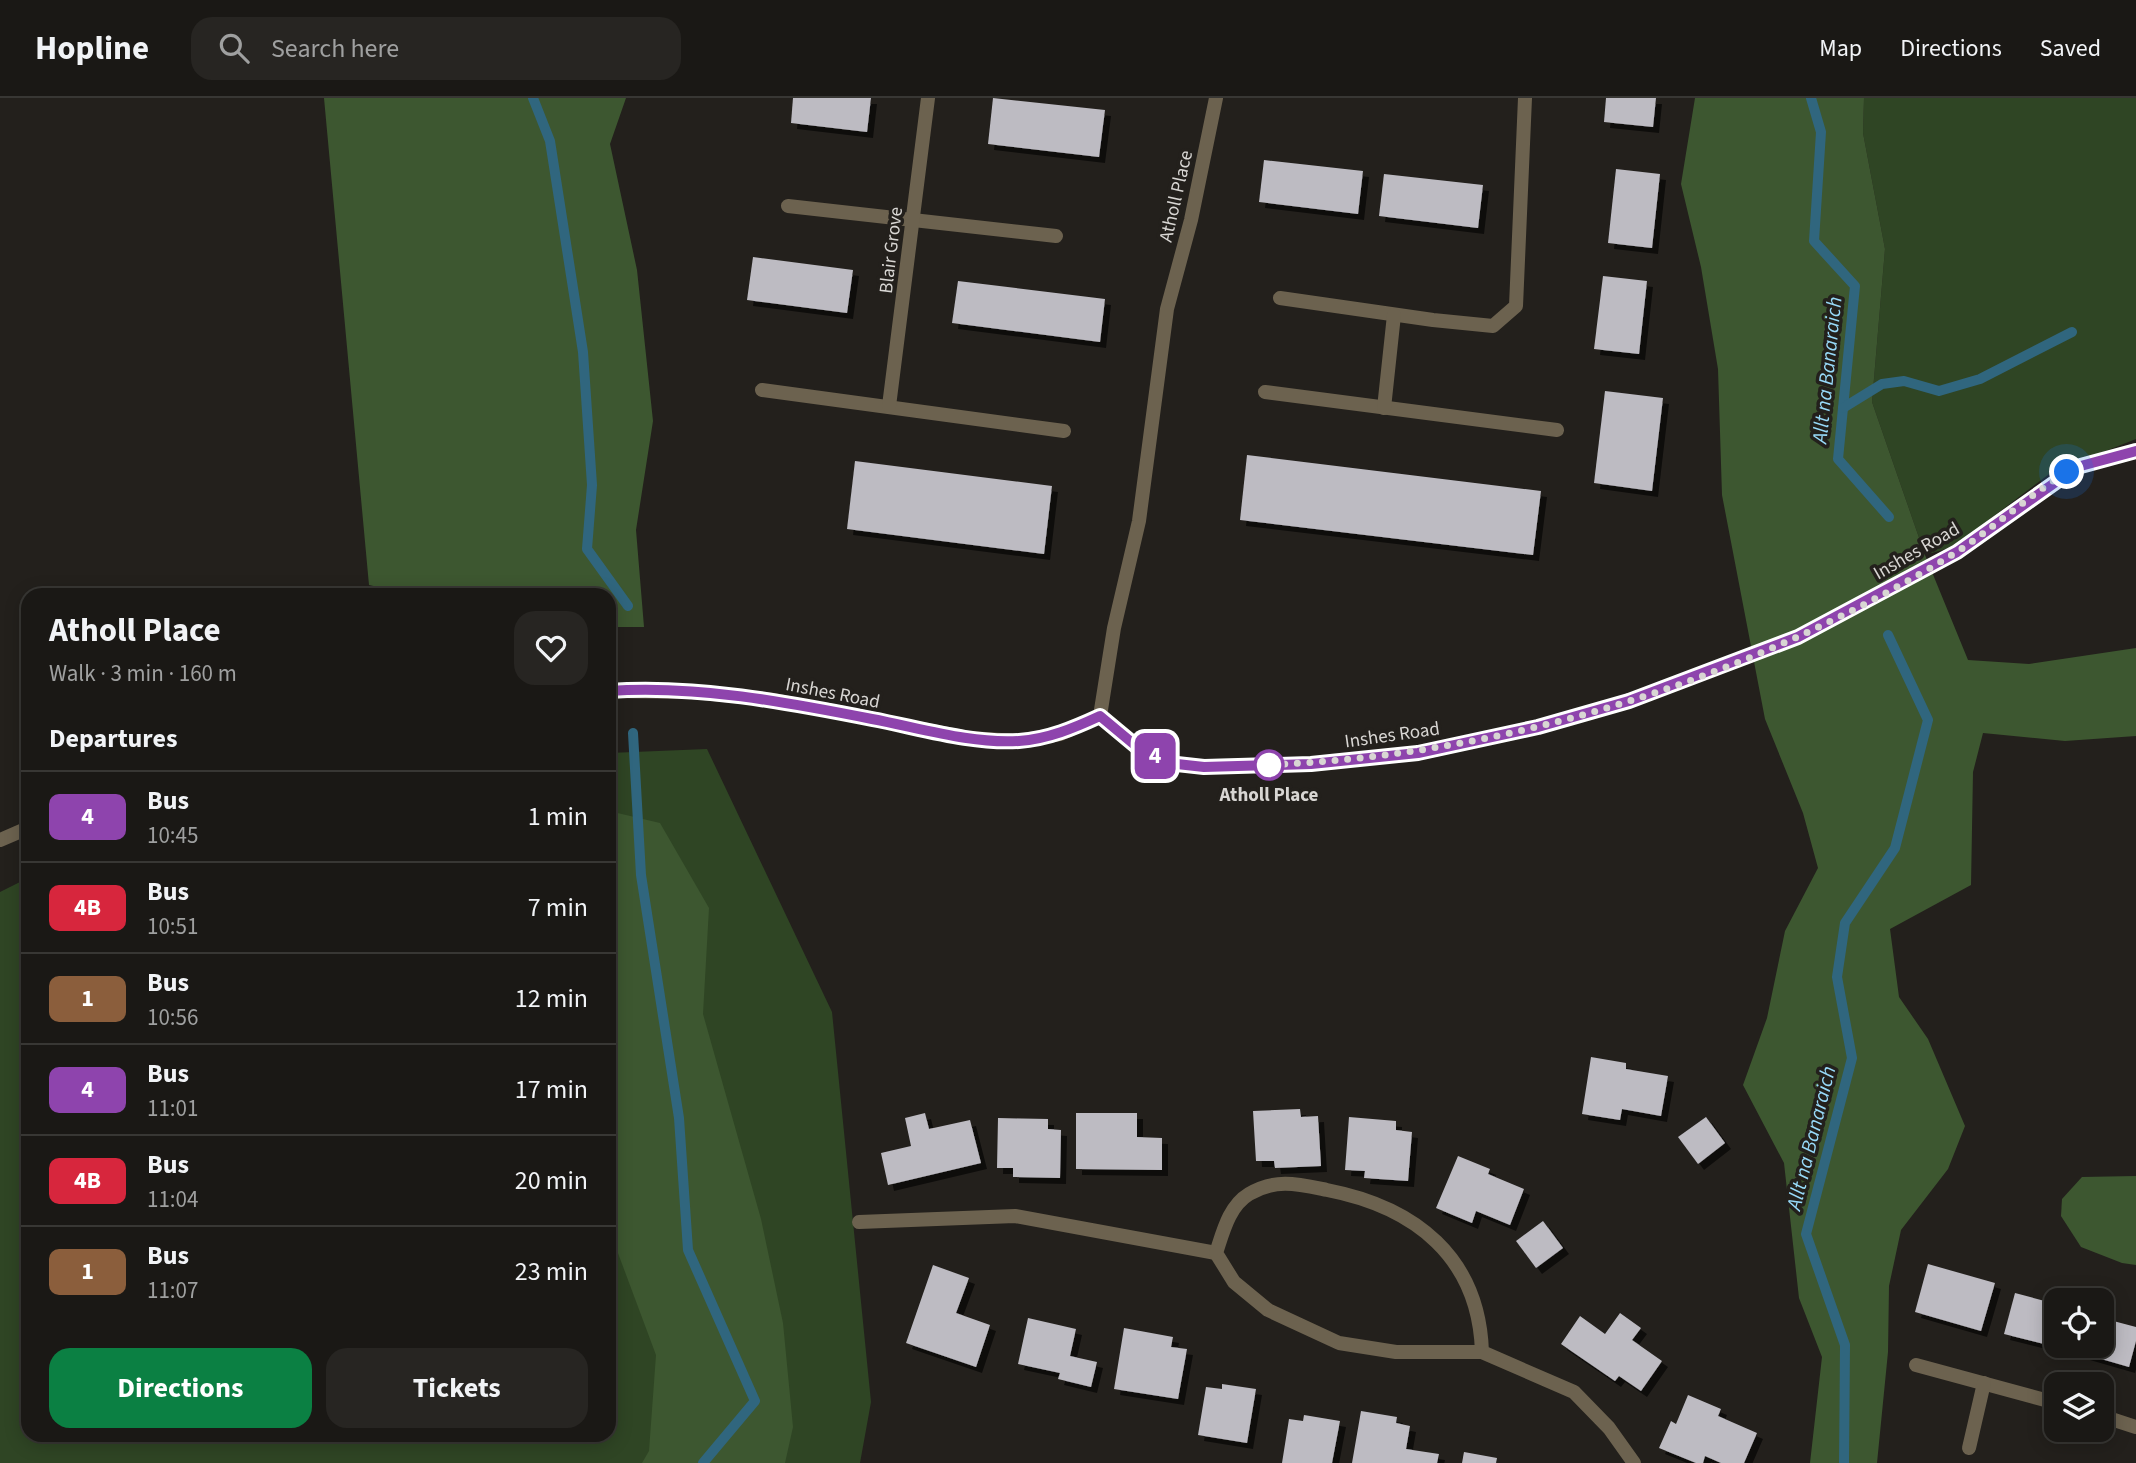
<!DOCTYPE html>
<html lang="en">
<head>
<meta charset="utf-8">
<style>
  :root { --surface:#1a1815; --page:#272522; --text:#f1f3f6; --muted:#9fa0a0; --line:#383734; --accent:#0b8043 }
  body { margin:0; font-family:"Source Sans 3",sans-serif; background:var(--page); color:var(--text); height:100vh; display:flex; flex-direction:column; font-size:26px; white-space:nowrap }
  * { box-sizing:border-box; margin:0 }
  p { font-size:23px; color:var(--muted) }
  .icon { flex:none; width:38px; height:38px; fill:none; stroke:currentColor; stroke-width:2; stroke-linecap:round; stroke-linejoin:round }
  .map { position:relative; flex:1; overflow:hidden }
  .panel { position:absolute; left:21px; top:490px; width:595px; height:854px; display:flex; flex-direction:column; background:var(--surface); border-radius:21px; box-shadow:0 4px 18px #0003,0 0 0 2px var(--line) }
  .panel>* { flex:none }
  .badge { padding:0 14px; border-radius:10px; font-size:24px; line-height:46px }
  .tools { position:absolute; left:2044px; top:1190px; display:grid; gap:14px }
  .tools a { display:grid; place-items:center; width:70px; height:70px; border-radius:14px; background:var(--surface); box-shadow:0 4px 18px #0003,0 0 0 2px var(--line); font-size:35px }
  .you { position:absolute; width:35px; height:35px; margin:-18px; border:5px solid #fff; border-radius:50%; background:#1a73e8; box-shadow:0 0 0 10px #1a73e833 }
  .map>.badge { position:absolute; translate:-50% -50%; box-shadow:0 0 0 4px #fff }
  h2 { padding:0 28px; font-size:26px; line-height:63px }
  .round { display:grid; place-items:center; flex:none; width:74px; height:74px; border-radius:21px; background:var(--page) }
  .summary { display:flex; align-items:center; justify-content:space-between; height:119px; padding:0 28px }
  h1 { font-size:33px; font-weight:700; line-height:52px }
  .action { display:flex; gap:14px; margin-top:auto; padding:14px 28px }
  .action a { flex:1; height:80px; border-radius:21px; background:var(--accent); color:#fff; font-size:28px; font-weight:700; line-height:80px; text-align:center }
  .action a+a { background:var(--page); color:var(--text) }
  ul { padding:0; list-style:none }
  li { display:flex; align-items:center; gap:21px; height:91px; padding:0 28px; border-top:2px solid var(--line) }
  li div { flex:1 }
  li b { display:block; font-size:26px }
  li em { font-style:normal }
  li .badge { min-width:77px; font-weight:700; text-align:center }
  header { display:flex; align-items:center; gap:42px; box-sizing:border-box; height:98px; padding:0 35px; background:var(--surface); border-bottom:2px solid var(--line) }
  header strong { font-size:33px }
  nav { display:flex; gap:38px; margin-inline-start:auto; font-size:24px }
  .search { width:490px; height:63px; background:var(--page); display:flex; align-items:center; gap:18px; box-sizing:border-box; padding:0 24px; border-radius:21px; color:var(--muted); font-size:26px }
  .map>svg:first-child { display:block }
  .green { fill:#2f4524 }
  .forest { fill:#3d5730 }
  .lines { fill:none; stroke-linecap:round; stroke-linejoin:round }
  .stream { stroke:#30667e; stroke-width:10 }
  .building { fill:#bdbbc2; filter:url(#shadow) }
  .service { stroke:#6c624f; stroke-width:14 }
  .minor { stroke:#6c624f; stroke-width:14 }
  .tertiary { stroke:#6c624f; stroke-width:14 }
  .line-casing { stroke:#fff; stroke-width:16 }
  .line { stroke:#8e44ad; stroke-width:10 }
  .walk { stroke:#d8d6d3; stroke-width:7; stroke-dasharray:0 12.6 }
  .stop-dot { fill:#fff; stroke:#8e44ad; stroke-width:3.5 }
  .labels { text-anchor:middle; stroke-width:7; stroke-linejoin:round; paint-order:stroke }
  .street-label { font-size:19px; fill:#d8d6d3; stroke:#23201c }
  .stop-label { font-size:19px; font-weight:bold; fill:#d8d6d3; stroke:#23201c }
  .water-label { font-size:21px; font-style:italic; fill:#98daf9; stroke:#23201c }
</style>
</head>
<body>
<header>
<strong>Hopline</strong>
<div class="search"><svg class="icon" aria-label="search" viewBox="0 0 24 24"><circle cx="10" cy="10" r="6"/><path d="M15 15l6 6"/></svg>Search here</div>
<nav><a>Map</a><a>Directions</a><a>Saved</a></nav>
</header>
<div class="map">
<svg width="2136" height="1365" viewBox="0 0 2136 1365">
  <defs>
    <filter id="shadow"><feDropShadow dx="6" dy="6" stdDeviation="0" flood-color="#0009"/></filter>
  </defs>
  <rect width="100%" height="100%" fill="#23201c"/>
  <g class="green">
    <path d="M1864,0h272v341l-43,17 -28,6 -112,85 -28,8 -53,-153 13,-153 -22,-116z"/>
    <path d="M707,651l125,263 39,390 -11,61h-860v-571l28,-14v557h581v-682z"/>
  </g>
  <g class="forest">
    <path d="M324,0h302l-16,46 27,126 16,151 -17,109 8,97h-35v-32h-196l-44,-10z"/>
    <path d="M1695,0h169l-1,35 22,116 -13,153 53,153 43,105 61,4 107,-16v88l-71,5 -82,-8 -10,39 -2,113 -81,44 9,68 29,42 37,87 -17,43 -47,61 -12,56 -1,66 -11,111h-67l12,-106 -23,-59 -15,-135 -41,-78 24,-67 18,-87 33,-63 -15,-55 -38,-94 -43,-224 -4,-126 -17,-102 -20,-83z"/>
    <path d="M609,713l51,12 49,85 -6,106 58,205 22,104 10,104 -8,36h-143l7,-12 7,-96 -47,-126v-74l4,-32 -4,-7z"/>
    <path d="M2136,1078v89l-14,-2 -41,-16 -20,-31 1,-17 20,-22z"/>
  </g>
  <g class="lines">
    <g class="stream">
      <path d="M533,0l17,43 33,211 9,133 -5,64 41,57"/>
      <path d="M1811,0l10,34 -7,109 41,45 -17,173 51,58"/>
      <path d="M1843,310l39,-24 22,-3 35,10 41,-12 92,-47"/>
      <path d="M633,635l8,142 38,243 9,132 67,151 -52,62"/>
      <path d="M1844,1365l1,-118 -39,-111 46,-176 -15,-81 8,-54 50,-75 33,-128 -40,-85"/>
    </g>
  </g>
  <g class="building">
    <path d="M793,0h78l-4,34 -76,-9z"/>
    <path d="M993,0l112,12 -6,47 -111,-13z"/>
    <path d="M1606,0h50l-3,29 -49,-5z"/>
    <path d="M1264,62l99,11 -5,43 -99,-12z"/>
    <path d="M1616,71l44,5 -8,74 -44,-5z"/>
    <path d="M1384,76l99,11 -5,43 -99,-12z"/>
    <path d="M753,159l100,13 -6,43 -100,-13z"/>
    <path d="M1603,178l44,5 -8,73 -45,-5z"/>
    <path d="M958,183l147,18 -5,43 -148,-19z"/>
    <path d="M1605,293l58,7 -11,93 -58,-8z"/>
    <path d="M1247,357l294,36 -8,64 -293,-35z"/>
    <path d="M855,363l197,25 -8,68 -197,-25z"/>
    <path d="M1591,959l35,6v6l42,7 -7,40 -39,-7 -2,11 -38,-6z"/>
    <path d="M1300,1011l1,8 17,-1 3,50 -46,2 -1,-7h-18l-3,-50z"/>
    <path d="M925,1015l4,16 41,-9 11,43 -93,22 -7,-32 30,-7 -6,-28z"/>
    <path d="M1076,1015h61v24l25,1v32l-86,-1z"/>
    <path d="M1349,1019l47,4v9l16,2 -4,49 -44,-3 1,-7 -20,-1z"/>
    <path d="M1706,1019l19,26 -27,21 -20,-27z"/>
    <path d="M998,1020l50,1v10l13,1 -1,48 -47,-1v-9h-16z"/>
    <path d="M1458,1058l32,13 -2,5 36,15 -14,36 -34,-14 -4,12 -36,-15z"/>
    <path d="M1543,1123l20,27 -27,20 -20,-27z"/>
    <path d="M1928,1166l67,19 -14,48 -66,-19z"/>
    <path d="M933,1167l36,13 -13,35 34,12 -14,42 -70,-24z"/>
    <path d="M2015,1195l41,11v43l-52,-13z"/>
    <path d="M1620,1215l21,15 -9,12 30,21 -21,30 -22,-15 -4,5 -54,-37 19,-28 25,18z"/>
    <path d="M1028,1220l48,11 -6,27 27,6 -6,25 -33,-8 2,-6 -42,-9z"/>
    <path d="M2102,1220l34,9v14l-7,26 -52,-15 2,-6h23z"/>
    <path d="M1124,1230l49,9 -2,10 16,2 -9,50 -64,-10z"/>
    <path d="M1222,1286l34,5 -9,54 -49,-8 8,-48 16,2z"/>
    <path d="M1688,1297l33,14 -3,7 39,17 -13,30h-23l-16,-7 -2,7h-7l-37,-15 12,-27 5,3z"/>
    <path d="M1361,1313l36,6 -1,6 14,3 -4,23 33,5 -2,9h-85z"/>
    <path d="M1304,1317l36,6 -8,42h-50l7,-44 14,2z"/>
    <path d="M1464,1354l33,6 -1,5h-34z"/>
  </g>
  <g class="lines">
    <path class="service" d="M788,108l268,30"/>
    <g class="minor">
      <path d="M1280,200l153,22 60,6 23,-20 9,-208"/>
      <path d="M762,292l302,41"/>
      <path d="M1265,294l292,38"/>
      <path d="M889,308l39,-308"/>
      <path d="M1384,310l10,-93"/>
      <path d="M1100,618l14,-88 25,-107 28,-212 24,-89 25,-122"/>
      <path d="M859,1124l156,-6 201,37"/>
      <path d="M1482,1254c-3,-95 -67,-145 -155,-162 -29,-6 -51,-12 -78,4 -20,12 -26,38 -33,59l18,29 34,28 71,33 57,9h86l92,40 35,36 25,35"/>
      <path d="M1916,1267l140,38"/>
      <path d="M2102,1318l34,11"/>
      <path d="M1969,1350l15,-65"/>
    </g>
    <g class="tertiary">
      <path d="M609,593l84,1 81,8 195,38 50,3 41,-7 40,-18 36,30 32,17 36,4 107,-3 107,-11 120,-26 91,-26 169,-64 159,-85 120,-85 59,-16"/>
      <path d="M0,742l28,-12"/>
    </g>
  </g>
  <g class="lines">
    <g class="line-casing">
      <path id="line" d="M609,593c88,-6 177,11 263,28 48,9 99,25 147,22 29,-2 55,-13 81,-25l36,30 32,17 36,4 107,-3 107,-11 120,-26 91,-26 169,-64 159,-85 120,-85 59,-16"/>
    </g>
    <use href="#line" class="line"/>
    <path class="walk" d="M1269,667h-11c242,-7 491,-85 697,-212 39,-25 73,-57 112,-81"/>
  </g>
  <circle class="stop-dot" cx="1269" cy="667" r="14"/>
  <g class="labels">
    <g class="street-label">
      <text transform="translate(1175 98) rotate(-77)" y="7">Atholl Place</text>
      <text transform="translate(890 152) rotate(-83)" y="7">Blair Grove</text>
      <text transform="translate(1916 452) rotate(-30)" y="7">Inshes Road</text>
      <text transform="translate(833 594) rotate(11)" y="7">Inshes Road</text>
      <text transform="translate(1392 636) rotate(-8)" y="7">Inshes Road</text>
    </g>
    <g class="stop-label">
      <text x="1269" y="703">Atholl Place</text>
    </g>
    <g class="water-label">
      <text transform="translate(1827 272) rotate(-84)" y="7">Allt na Banaraich</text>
      <text transform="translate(1811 1040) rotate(-76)" y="7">Allt na Banaraich</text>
    </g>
  </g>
</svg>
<div class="tools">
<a><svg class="icon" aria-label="locate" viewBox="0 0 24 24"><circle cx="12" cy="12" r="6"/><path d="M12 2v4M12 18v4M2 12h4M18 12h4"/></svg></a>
<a><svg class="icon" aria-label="layers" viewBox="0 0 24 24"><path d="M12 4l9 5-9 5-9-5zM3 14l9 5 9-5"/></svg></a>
</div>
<div class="you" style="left:2067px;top:374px"></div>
<b class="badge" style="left:1155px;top:658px;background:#8e44ad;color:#fff">4</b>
<section class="panel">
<div class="summary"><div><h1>Atholl Place</h1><p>Walk · 3 min · 160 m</p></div><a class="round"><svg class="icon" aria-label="heart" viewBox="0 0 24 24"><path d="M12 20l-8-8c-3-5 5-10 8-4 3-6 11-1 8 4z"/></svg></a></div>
<h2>Departures</h2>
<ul>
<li><span class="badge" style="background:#8e44ad;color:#fff">4</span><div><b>Bus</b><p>10:45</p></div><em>1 min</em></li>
<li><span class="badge" style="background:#d7263d;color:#fff">4B</span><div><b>Bus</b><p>10:51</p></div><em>7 min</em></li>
<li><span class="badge" style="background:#8b5e3c;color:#fff">1</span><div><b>Bus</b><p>10:56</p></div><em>12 min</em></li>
<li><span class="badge" style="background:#8e44ad;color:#fff">4</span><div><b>Bus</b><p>11:01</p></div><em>17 min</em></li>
<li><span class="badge" style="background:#d7263d;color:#fff">4B</span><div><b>Bus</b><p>11:04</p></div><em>20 min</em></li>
<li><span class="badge" style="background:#8b5e3c;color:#fff">1</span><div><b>Bus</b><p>11:07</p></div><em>23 min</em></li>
</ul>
<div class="action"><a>Directions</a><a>Tickets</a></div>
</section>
</div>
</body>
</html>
